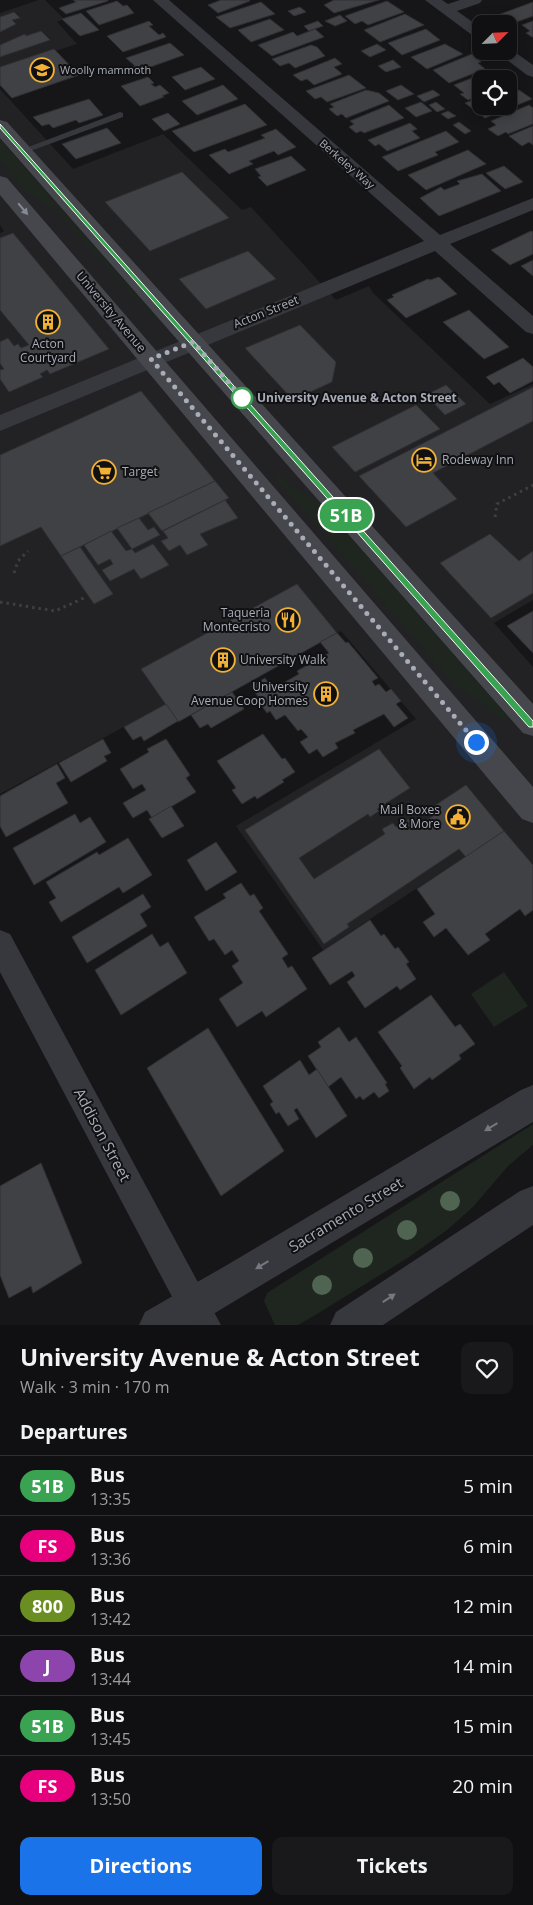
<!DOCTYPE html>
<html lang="en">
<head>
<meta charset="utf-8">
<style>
  :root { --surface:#101012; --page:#19191b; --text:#f1f3f6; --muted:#9c9d9f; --line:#303032; --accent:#1a73e8 }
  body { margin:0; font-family:"Open Sans",sans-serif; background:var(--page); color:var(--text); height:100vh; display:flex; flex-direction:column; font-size:19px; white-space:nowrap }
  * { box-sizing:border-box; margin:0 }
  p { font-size:16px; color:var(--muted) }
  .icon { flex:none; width:28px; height:28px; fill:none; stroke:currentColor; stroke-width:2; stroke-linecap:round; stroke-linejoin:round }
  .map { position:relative; height:1325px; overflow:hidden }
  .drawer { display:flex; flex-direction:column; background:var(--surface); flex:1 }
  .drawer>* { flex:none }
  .badge { padding:0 10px; border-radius:16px; font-size:18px; line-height:32px }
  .needle { width:32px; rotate:66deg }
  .tools { position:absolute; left:472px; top:15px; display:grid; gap:10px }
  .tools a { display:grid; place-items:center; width:45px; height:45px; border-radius:10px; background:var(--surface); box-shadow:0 2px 12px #0003,0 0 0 1px var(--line); font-size:25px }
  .you { position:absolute; width:25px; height:25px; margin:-12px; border:4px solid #fff; border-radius:50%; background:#1a73e8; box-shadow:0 0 0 8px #1a73e833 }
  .map>.badge { position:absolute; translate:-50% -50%; box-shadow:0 0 0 2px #fff }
  h2 { padding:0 20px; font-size:19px; line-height:45px }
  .round { display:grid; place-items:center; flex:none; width:52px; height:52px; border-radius:10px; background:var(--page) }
  .overview { display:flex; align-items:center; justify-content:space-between; height:85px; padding:0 20px }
  h1 { font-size:24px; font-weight:700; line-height:38px }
  .cta { display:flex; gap:10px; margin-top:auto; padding:10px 20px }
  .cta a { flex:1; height:58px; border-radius:10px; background:var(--accent); color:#fff; font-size:20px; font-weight:700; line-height:58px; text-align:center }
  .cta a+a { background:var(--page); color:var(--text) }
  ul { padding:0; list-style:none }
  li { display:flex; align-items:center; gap:15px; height:60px; padding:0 20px; border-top:1px solid var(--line) }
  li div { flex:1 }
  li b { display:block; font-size:19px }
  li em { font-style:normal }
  li .badge { min-width:55px; font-weight:700; text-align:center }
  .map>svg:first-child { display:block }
  .built { fill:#222225 }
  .green { fill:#1e261f }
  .building { fill:#404145; stroke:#303034 }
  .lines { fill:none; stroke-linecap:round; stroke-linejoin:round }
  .path { stroke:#3d3f44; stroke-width:3; stroke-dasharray:2.5 4; stroke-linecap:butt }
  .service { fill:#37383d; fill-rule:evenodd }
  .minor { fill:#37383d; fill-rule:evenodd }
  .tertiary { fill:#37383d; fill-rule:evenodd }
  .secondary { fill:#45474d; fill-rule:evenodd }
  .tree { fill:#506452 }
  .oneway { fill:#858993 }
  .oneway2 { fill:#757881 }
  .line { fill:#39a352; stroke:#fff }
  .walk { stroke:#a8adb8; stroke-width:5; stroke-dasharray:0 9 }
  .stop-dot { fill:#fff; stroke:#39a352; stroke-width:2.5 }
  .labels { text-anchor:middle; stroke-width:4; stroke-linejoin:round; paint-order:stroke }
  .far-poi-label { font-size:11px; fill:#a8adb8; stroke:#111113; text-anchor:start }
  .far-street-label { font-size:11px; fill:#a8adb8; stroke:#111113 }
  .street-label { font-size:12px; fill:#a8adb8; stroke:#111113 }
  .poi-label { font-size:12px; fill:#a8adb8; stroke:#111113; text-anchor:start }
  .stop-label { font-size:12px; font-weight:bold; fill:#a8adb8; stroke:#111113; text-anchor:start }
  .near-street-label { font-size:15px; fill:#a8adb8; stroke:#111113 }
</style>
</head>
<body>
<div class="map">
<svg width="533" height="1325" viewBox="0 0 533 1325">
  <rect width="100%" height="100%" fill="#161618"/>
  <g class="built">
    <path d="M39,0h6l19,19 -7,3 20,22 -77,25v-56z"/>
    <path d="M0,89l73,80 90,-35 79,76 9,-3 85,93 33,-14 4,7 117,111 43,-20v216l-39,23 39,44v198l-29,-34 -181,119 -87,-124 180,-107 -75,-88 -163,91 -12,-18 -166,90v-561l4,-2 -4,-6z"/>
  </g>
  <g class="green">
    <path d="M0,140l158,181 -3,1 -98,-110 -30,-20 -27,-31z"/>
    <path d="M279,475l8,8 34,21 188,214 -5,3 -50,-37 -179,-207z"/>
    <path d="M504,972l24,34 -34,21 -23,-33z"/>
    <path d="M533,1124v21l-25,21 -35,41 -26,23 -38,27 -92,57 -19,11h-23l-11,-24 3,-8z"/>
  </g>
  <g class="building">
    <path d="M73,0h35v1l-42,13 -7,-6 17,-6z"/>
    <path d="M221,0h28l1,1 -32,12 -10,-8z"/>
    <path d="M334,0h45l-45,13 -10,-8z"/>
    <path d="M117,1l6,5 4,-1 7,8 -35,12 -13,-14z"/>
    <path d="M387,1l17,11 -36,13 -6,-4 -7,3 -10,-8z"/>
    <path d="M261,2l14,12 -45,14 -14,-11z"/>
    <path d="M533,2v14l-22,8 -13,-9z"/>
    <path d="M300,7l6,5 -12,4 -6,-5z"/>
    <path d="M14,12l6,6 -8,2 4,4 -16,8v-15z"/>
    <path d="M81,13l18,17 -19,6 -18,-17z"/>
    <path d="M405,14l19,11 -44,17 -16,-12z"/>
    <path d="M340,15l7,6 -12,5 -10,-5z"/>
    <path d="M270,19l14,11 -33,12 -13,-12z"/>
    <path d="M149,21l4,4 -4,1 10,9 4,-2 3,4 -43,15 -16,-16z"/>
    <path d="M318,21l5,5 -14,5 -5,-5z"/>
    <path d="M533,21v16h-1l-6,-4 4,-2 -8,-6z"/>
    <path d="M315,29l9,8 -52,19 -14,-11 35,-13 4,4z"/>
    <path d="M426,29l14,11 -38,15 -14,-12z"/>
    <path d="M41,31l9,9 -50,17v-12l25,-11 1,2z"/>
    <path d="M170,43l14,12 -45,16 -5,1 -4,-4 5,-2 -9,-8z"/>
    <path d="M377,44l9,6 -16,7 -9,-6z"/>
    <path d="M445,44l18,10 -36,15 -16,-12z"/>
    <path d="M311,45l6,2 8,9 -30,12 -6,-5 -9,3 -8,-7z"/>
    <path d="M54,49l25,26 -67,23 -12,-13v-18z"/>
    <path d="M472,54l9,8 -3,1 7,6 -36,14 -16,-13z"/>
    <path d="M335,58l7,6 -8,3 8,7 -28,11 -7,-6 -6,2 -8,-6z"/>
    <path d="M393,60l8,7 -15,5 -8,-6z"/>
    <path d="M201,67l14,12 -30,11 -13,-13z"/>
    <path d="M493,70l11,8 -23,1v16l-13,5 -8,-6 4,-1 -10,-8z"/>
    <path d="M349,75l17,13 -39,14 -6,-5 -6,2 -9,-8z"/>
    <path d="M148,77l6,6 -3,1 4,3 5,-2 9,8 -7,3 2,1 -24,9 -19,-20z"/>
    <path d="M223,85l15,14 -41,16 -15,-14z"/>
    <path d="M401,85l13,9 -16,6 -12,-9z"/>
    <path d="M509,86l7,5 3,-1 13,9 -47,19 -20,-15 16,-6v9h28z"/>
    <path d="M366,90l13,3 10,8 -43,17 -4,-4 -5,2 -8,-7 5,-2 -4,-3z"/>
    <path d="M433,90l7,5 -16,7 -7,-6z"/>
    <path d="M89,99l14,16 -24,8 -3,-3 -23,8 -4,-4 -7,2 -9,-9z"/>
    <path d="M421,102l11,9 -16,6 -11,-9z"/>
    <path d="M436,102l9,7 -8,3 -8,-7z"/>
    <path d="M245,104l22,21 -73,27 -22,-21z"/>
    <path d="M389,105l15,13 -40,15 -3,-2 -5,2 -7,-6 5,-3 -4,-3z"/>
    <path d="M529,105l4,3v16l-25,10 -2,-2 -8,4 -10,-7 8,-4 -5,-4z"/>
    <path d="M448,111l8,5 -8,3 -7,-5z"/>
    <path d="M168,113l12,11 -16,7 -12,-12z"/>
    <path d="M459,122l12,9 -6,3 -12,-9z"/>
    <path d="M410,123l7,6 -5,2 8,7 -33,13 -8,-7 -4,2 -7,-6z"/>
    <path d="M533,126v19l-4,-3 -7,4 -13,-10z"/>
    <path d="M107,128l14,15 -45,16 -14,-15z"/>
    <path d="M276,129l20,18 -18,8 -4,-4 -25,10 4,3 -24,10 -20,-19 16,-6 3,3 37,-14 -4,-3z"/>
    <path d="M446,131l13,11 -24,10 3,3 -40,16 -16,-14z"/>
    <path d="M468,150l18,14 -60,26 -18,-15z"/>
    <path d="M291,156l15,14 -39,16 -9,-9 3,-1 -6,-7z"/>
    <path d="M504,166l19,16 -18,7 -19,-16z"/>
    <path d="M182,172l47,46 -79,33 -45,-49z"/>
    <path d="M482,174l19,17 -62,25 -19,-18 21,-11 3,3 16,-6 -3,-3z"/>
    <path d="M531,231l2,1v22l-23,11 -19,-15z"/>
    <path d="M13,233l96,116 -59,25 -3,-4 -7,4 3,3 -34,15 -9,-13v-9l4,-1 -4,-6v-21l8,-4 6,8 4,-2 3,4 8,-3 -29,-35v-72z"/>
    <path d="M248,251l28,28 -70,30 -27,-30z"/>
    <path d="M533,260v16l-12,-10z"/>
    <path d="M439,277l18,17 -51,24 -19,-18 7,-3 -2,-2 36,-16 2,1z"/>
    <path d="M469,310l40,37 -25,12 -41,-37z"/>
    <path d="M300,325l36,37 -4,20 -39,18 -48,-52z"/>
    <path d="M523,358l10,9v14l-23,12 -11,-11 -5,3 -8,-8z"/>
    <path d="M446,385l20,19 -21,11 -19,-20z"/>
    <path d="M533,387v34l-100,52 24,26 -51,28 -47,-51z"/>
    <path d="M141,391l74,90 -154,75 -20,-29 -41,19v-91z"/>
    <path d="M416,405l24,24 -85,43 -23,-25z"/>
    <path d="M215,481l14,17 -67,33 -14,-18z"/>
    <path d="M225,500l13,18 -38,16 8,11 -21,10 -7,-10 -11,6 -8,-10 7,-3 -5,-7z"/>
    <path d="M139,518l9,12 6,-3 6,8 -28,14 -15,-21z"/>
    <path d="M111,531l15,20 6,-2 3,4 18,-9 16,21 -28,14 -7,-10 -24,12 -8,-11 11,-6 -3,-5 -12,6 -14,-20z"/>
    <path d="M490,534l29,27 14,-10v42l-42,25 -51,-55z"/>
    <path d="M80,547l33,47 -19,10 -33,-48z"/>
    <path d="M297,584l40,49 -159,89 -37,-53z"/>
    <path d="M533,611v42l-26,-27z"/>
    <path d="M337,633l9,10 2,-1 30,36 -6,3 3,5 4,-2 7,8 5,-3 10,12 -5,3 12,14 -14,9 -10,-13 -31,16 2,3 -20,10 3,5 -15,9 -6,-8 -8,5 -9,-12 8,-5 -7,-8 -3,2 -13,-16 -9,5 -6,-9 -3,2 -8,-11 2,-1 -10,-15 14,-8 8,11 26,-15 -2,-3 32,-18 -9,-11z"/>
    <path d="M232,692l12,17 -33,19 -3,-4 -8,4 -9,-13z"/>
    <path d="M166,704l12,17 -34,20 -3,-5 -8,4 -9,-13z"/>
    <path d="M263,734l19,25 3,-1 10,14 -13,8 2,2 -27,17 -2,-3 -13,8 -10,-14 4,-2 -19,-27z"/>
    <path d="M103,739l8,14 -7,3 3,5 -36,21 -12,-19z"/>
    <path d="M166,739l24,36 -4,3 10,14 -44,26 -5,-8 -14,8 -10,-15 23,-13 -4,-6 -9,5 -13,-20 29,-17 -2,-3z"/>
    <path d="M379,749l31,39 -33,21 2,2 -9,6 -2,-3 -69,44 15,21 71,-45 -3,-5 11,-6 3,4 13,-8 6,9 18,-12 -5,-6 38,-25 38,46 -38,26 -7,-8 -112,75 2,3 -25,17 -79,-114z"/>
    <path d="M57,764l8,14 -9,5 12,20 -62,34 -6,-11v-30z"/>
    <path d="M171,806l13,20 -22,12 -13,-19z"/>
    <path d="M75,814l5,9 10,-6 16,25 -72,43 -21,-37z"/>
    <path d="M504,831l29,34v45l-8,6 -5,-7 -35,25 5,6 -22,15 -22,-27 -12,9 -11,-15 12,-8 -18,-25z"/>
    <path d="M128,838l24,37 -29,18 -4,-6 -58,35 -12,-20 7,-4 -10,-16 51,-30 2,3z"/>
    <path d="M216,842l21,30 -31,19 -19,-31z"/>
    <path d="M241,883l9,13 4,-2 9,14 -4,3 29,43 -6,4 6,10 4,-2 15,23 -41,28 -4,-6 -25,16 -18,-28 24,-16 -11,-17 7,-5 -7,-11 -7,5 -11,-16 -5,2 -15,-24 32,-19 -3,-4z"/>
    <path d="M143,894l8,13 -11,7 7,12 -60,37 -15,-26z"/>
    <path d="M370,920l11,16 3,-2 11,15 3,-2 11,15 -3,2 10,15 -16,11 -3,-4 -32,22 -18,-26 8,-6 -3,-5 -22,14 -18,-27z"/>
    <path d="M152,934l8,13 8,-5 19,31 -66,42 -26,-45z"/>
    <path d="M431,995l24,32 5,-3 15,20 -16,11 2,4 -29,21 -2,-3 -16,12 -14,-21 2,-2 -24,-34z"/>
    <path d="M339,1027l10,15 7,-5 31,46 -2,1 4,7 -10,7 -5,-6 -11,8 -3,-4 -4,3 -15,-22 -13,10 -20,-31 13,-9 -3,-5z"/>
    <path d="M208,1028l76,123 -63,45 -74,-128z"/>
    <path d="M300,1060l9,15 8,-6 30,47 -31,22 -19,-30 -3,2 5,9 -11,7 -9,-14 -3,2 -6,-10 3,-2 -10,-16z"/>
    <path d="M41,1163l41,100 -49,30 -2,-7 -22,12 -9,-23v-89z"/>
  </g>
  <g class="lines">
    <g class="path">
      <path d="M495,517l2,-13 36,-19"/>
      <path d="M14,573l4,-12 10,-10"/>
      <path d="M0,602l55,9 29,-13"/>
    </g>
    <path class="service" d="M120,112l3,1v4l-98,36h-6l-1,-2z"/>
    <g class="minor">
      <path d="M153,0h16l271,235 93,-37v12l-83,34 83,72v18l-7,-2 -91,-81 -435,180v-16l424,-174z"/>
      <path d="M425,0h17l6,4 12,-4h22l-2,3 -23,8 24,17v12l-5,-2z"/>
      <path d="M509,48l24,17v12l-6,-2 -32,-24h14z"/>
      <path d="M0,930l10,4 211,391h-34l-187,-353z"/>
    </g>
    <g class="tertiary">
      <path d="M533,1085v37l-338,203h-56l6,-13 82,-47 294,-175z"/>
      <path d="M533,1186v39l-150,100h-53l6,-13 184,-121z"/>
    </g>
    <g class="secondary">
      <path d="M0,120l7,2 526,582v32l-10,-3 -523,-595z"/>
      <path d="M0,176l7,2 526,609v36l-11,-4 -522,-624z"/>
    </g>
  </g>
  <g class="tree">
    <circle cx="450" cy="1201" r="10"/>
    <circle cx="407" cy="1230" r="10"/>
    <circle cx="363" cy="1258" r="10"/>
    <circle cx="322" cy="1285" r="10"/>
  </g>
  <defs><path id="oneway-solid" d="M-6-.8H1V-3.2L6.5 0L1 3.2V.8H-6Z" transform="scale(1.25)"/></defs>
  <use class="oneway" href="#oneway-solid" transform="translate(23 209) rotate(50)"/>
  <g class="oneway2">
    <use href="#oneway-solid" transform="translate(491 1127) rotate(149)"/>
    <use href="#oneway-solid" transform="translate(262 1265) rotate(149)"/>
    <use href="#oneway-solid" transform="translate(389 1298) rotate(-33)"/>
  </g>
  <path class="line" d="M0,124l533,597v6h-4l-529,-599z"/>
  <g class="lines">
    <path class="walk" d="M242,398l2,2 -51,-58 -42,17 325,383"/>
  </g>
  <defs>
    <g id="school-ring" transform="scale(1.25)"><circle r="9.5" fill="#111113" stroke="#f2b134" stroke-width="1.5"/><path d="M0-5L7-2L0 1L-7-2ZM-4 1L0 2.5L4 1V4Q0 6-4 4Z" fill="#f2b134"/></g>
    <g id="building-ring" transform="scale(1.25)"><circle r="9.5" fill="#111113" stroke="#f2b134" stroke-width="1.5"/><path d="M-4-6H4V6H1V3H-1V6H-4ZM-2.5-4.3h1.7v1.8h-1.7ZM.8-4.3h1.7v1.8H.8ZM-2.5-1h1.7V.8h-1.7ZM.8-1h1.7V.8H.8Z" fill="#f2b134"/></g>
    <g id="hotel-ring" transform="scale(1.25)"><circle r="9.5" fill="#111113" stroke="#f2b134" stroke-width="1.5"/><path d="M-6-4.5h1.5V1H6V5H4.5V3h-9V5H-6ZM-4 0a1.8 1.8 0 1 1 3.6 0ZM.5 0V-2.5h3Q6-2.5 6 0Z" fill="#f2b134"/></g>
    <g id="supermarket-ring" transform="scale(1.25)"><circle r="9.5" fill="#111113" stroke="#f2b134" stroke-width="1.5"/><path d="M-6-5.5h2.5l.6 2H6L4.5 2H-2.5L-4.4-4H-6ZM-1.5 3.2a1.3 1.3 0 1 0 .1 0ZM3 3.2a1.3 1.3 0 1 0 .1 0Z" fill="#f2b134"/></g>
    <g id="restaurant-ring" transform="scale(1.25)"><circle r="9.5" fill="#111113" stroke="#f2b134" stroke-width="1.5"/><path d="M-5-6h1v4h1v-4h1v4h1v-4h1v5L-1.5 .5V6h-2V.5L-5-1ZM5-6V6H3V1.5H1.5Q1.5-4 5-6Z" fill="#f2b134"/></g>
    <g id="civic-ring" transform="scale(1.25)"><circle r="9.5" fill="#111113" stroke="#f2b134" stroke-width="1.5"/><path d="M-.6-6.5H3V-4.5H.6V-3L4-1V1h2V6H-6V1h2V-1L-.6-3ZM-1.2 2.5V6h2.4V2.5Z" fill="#f2b134"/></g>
  </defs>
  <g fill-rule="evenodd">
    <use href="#school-ring" x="42" y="70"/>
    <use href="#building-ring" x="48" y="322"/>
    <use href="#hotel-ring" x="424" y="460"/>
    <use href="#supermarket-ring" x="104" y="472"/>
    <use href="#restaurant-ring" x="288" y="620"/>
    <use href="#building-ring" x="223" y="660"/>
    <use href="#building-ring" x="326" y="694"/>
    <use href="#civic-ring" x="458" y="817"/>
  </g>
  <circle class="stop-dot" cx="242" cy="398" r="10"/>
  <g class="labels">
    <g class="far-poi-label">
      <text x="60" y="74">Woolly mammoth</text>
    </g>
    <g class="far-street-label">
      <text transform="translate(347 164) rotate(41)" y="4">Berkeley Way</text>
    </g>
    <g class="street-label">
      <text transform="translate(111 312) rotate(50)" y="4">University Avenue</text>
      <text transform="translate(266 312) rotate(-22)" y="4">Acton Street</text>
    </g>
    <g class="poi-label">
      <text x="48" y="348" text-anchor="middle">Acton<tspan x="48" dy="14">Courtyard</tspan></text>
      <text x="442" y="464">Rodeway Inn</text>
      <text x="122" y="476">Target</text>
      <text x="270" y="617" text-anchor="end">Taqueria<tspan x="270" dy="14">Montecristo</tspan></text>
      <text x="240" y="664">University Walk</text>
      <text x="308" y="691" text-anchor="end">University<tspan x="308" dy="14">Avenue Coop Homes</tspan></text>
      <text x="440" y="814" text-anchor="end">Mail Boxes<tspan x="440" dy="14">&amp; More</tspan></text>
    </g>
    <g class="stop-label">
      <text x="257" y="402">University Avenue &amp; Acton Street</text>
    </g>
    <g class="near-street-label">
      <text transform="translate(102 1135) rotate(62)" y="5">Addison Street</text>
      <text transform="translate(346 1215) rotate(-31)" y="5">Sacramento Street</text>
    </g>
  </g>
</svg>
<div class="tools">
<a><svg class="needle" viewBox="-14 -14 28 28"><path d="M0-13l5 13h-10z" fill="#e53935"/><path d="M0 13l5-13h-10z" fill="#9c9d9f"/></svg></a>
<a><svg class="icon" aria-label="locate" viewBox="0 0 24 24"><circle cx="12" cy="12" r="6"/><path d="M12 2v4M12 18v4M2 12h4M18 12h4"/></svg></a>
</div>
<div class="you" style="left:476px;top:742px"></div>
<b class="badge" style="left:346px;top:515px;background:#39a352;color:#fff">51B</b>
</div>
<section class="drawer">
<div class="overview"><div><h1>University Avenue &amp; Acton Street</h1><p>Walk · 3 min · 170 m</p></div><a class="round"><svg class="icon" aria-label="heart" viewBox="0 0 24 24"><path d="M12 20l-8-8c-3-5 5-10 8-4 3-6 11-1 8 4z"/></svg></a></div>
<h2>Departures</h2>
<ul>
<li><span class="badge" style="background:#39a352;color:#fff">51B</span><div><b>Bus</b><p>13:35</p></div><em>5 min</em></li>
<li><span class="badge" style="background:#e6007e;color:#fff">FS</span><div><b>Bus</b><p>13:36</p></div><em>6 min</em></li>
<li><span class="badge" style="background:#6b8e23;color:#fff">800</span><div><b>Bus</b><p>13:42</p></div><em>12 min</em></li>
<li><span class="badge" style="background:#8e44ad;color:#fff">J</span><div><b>Bus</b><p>13:44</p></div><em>14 min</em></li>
<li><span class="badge" style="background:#39a352;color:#fff">51B</span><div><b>Bus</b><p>13:45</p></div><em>15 min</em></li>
<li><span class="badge" style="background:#e6007e;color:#fff">FS</span><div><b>Bus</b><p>13:50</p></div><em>20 min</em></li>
</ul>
<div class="cta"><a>Directions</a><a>Tickets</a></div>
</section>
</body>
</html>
